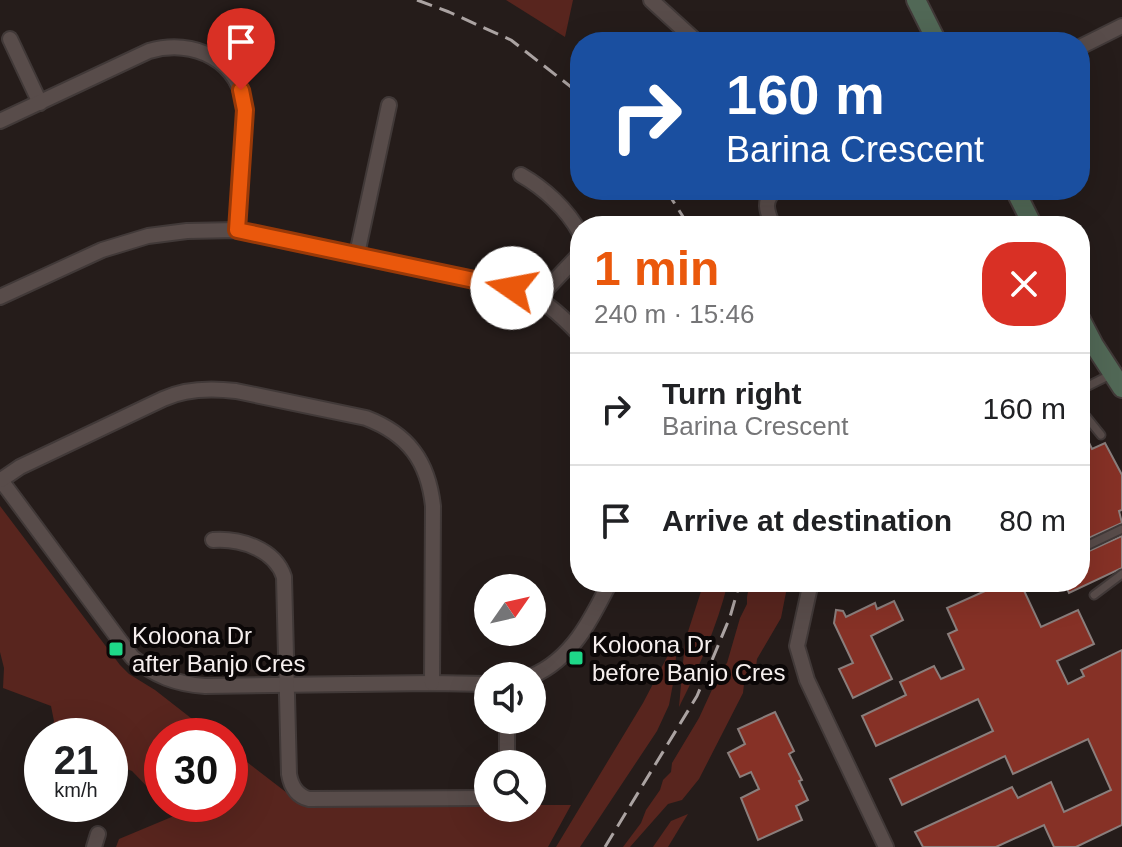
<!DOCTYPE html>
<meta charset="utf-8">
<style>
body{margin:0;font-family:Helvetica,sans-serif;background:#f2f2f2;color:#202124;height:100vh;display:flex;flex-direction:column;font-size:30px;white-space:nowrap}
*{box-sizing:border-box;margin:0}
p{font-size:26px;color:#757577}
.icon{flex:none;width:44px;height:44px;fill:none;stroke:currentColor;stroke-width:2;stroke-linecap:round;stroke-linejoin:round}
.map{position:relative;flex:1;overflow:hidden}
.drawer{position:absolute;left:570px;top:216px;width:520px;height:376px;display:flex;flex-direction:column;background:#fff;border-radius:32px;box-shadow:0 8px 32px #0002}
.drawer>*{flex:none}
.guide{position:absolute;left:570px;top:32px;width:520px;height:168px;border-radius:32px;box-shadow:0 8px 32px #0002;background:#1a4fa0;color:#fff;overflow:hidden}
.needle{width:52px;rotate:56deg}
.fabs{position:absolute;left:474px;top:574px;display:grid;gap:16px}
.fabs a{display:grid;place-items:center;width:72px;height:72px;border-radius:50%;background:#fff;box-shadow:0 8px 32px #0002;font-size:40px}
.speed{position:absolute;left:24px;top:718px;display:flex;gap:16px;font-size:40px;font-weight:700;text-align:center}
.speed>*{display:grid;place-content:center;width:104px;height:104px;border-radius:50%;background:#fff;box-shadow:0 8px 32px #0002;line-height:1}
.speed small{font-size:20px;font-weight:400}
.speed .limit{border:12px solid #d22;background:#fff;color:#111}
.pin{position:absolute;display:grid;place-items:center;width:68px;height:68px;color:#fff;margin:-82px -34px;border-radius:50% 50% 50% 0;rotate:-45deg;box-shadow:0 0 8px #0007}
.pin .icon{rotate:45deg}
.me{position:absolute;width:88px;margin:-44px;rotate:282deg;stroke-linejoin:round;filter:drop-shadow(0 0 6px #0008)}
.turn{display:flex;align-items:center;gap:28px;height:168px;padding:0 24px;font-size:36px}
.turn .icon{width:104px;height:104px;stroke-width:2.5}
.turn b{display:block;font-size:56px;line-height:68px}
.round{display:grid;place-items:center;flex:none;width:84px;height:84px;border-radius:32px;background:#f2f2f2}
.head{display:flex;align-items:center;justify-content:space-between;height:136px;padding:0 24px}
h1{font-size:48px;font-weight:700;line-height:60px;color:#ea580c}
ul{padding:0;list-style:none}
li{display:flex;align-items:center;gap:24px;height:112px;padding:0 24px;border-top:2px solid #e0e0e0}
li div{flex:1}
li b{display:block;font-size:30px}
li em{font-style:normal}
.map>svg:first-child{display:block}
.green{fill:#58251e}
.building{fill:#863126;stroke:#8a7e7c;stroke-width:2}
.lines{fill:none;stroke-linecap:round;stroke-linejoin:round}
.lane-casing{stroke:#413938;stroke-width:11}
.street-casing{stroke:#413938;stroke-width:18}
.secondary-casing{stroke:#413938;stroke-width:22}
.lane{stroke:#584c4a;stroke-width:7}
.street{stroke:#584c4a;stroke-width:14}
.secondary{stroke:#516856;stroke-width:18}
.rail{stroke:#aba3a2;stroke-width:3;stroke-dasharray:16 8;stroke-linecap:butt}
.route-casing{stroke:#983908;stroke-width:20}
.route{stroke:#ea580c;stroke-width:14}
.poi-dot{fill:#1ed888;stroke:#0b0707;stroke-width:3}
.labels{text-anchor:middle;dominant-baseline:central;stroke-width:8;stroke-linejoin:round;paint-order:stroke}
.poi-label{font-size:24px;fill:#f6efee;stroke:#0b0707;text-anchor:start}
</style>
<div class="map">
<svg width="1122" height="847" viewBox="0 0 1122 847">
<rect width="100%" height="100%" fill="#251c1a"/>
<!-- green -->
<g class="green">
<path d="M 506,0 L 573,0 L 565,37 Z"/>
<path d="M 0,506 L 120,665 L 129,674 L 155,690 L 214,736 L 162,736 L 162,802 L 132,771 L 110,763 L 110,736 L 49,736 L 54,721 L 51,706 L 3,688 L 4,668 L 0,652 Z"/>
<path d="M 704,582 L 728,582 C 717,627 699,667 679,707 L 685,641 Z"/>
<path d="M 750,582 L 788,582 L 781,618 L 757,659 L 756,667 L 758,674 L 752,680 L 745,675 L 743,693 L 699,779 L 682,800 L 668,804 L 630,847 L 623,847 L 641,823 L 646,810 L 660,790 L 663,780 L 671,772 L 672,763 L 699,718 L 721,670 L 727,663 L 740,618 L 747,604 L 747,597 Z"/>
<path d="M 677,638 L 675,673 L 669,705 L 657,731 L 580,847 L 556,847 L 643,703 Z"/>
<path d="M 230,749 L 304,806 L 488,805 L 488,808 L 532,808 L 532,805 L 571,805 L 548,847 L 116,847 L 119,839 L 174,816 L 164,804 L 230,804 Z"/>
<path d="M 688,814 L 668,847 L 653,847 L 671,821 Z"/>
</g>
<!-- building -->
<g class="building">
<path d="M 1080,424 L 1092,449 L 1105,443 L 1122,475 L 1122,510 L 1119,511 L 1122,523 L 1080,542 Z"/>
<path d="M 1122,536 L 1122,568 L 1069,593 L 1064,582 L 1080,582 L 1080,555 Z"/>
<path d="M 1005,582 L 1020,582 L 1041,627 L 1078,610 L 1094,644 L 1057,661 L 1068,684 L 1084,676 L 1081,670 L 1122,650 L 1122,825 L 1076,847 L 1054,847 L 1044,825 L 996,847 L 923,847 L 915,832 L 1012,787 L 1018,798 L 1051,782 L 1064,812 L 1111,790 L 1088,739 L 1013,774 L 1005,756 L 902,805 L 890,779 L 993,731 L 978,699 L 876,746 L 862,716 L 906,695 L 900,682 L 934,666 L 941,679 L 964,669 L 948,634 L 957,630 L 947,608 Z"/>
<path d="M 894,601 L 903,620 L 871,636 L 892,679 L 853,698 L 839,669 L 853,663 L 834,623 L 836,610 L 843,611 L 846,617 L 875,603 L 877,609 Z"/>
<path d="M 775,712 L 794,751 L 789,754 L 802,780 L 799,781 L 808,800 L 796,806 L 802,820 L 758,840 L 741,798 L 759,789 L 751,772 L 740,777 L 728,753 L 745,744 L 738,729 Z"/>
</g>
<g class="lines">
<!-- lane casing -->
<g class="lane-casing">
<g id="lane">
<path d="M 1080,390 L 1110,375"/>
<path d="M 1080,409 L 1101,435"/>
<path d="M 1080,549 L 1122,529"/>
<path d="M 1094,595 L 1122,574"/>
</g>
</g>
<!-- street casing -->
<g class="street-casing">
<g id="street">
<path d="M 651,0 L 697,42"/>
<path d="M 10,39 L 40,103"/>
<path d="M 1080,47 L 1122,26"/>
<path d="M 0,121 L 149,51 C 194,38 240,60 245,110 L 237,230"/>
<path d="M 521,175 C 544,188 567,209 580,233"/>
<path d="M 773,226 C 767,212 762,200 776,190"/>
<path d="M 357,254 L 389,105"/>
<path d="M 0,297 L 102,250 L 148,236 L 187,231 L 237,230 L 512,288 C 543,298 558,312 580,335"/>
<path d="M 538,298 L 577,257 L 580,250"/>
<path d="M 0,479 L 132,657 C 155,676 176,684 205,686 L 432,683 L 488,684"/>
<path d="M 1,480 L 20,467 L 163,399 C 186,388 211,388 236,391 L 366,418 C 408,434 428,461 433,506 L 432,683"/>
<path d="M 213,540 C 240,538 275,549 284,577 L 289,774 C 291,786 297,796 309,799 L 488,798"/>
<path d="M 811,582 L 797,646 L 807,680 L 886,847"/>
<path d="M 532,676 C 572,659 591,620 610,582"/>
<path d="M 507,764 L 507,720"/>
<path d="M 94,847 L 98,834"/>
</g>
</g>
<!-- secondary casing -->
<g class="secondary-casing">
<g id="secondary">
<path d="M 916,0 L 937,42"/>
<path d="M 1015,190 L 1033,226"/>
<path d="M 1080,318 L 1094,345 L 1122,388"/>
</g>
</g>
<!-- lane -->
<use href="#lane" class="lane"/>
<!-- street -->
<use href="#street" class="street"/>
<!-- secondary -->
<use href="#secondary" class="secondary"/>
<!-- rail -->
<g class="rail">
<path d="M 417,0 L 449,12 L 511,40 L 580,94"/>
<path d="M 666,190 L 689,226"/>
<path d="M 605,847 L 697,696 L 730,617 L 740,582"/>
</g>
</g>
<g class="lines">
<!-- route casing -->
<g class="route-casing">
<path id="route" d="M 241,90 L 245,110 L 237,230 L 512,288"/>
</g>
<!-- route -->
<use href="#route" class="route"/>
</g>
<!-- markers -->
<g class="poi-dot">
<rect x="108" y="641" width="16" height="16" rx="4"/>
<rect x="568" y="650" width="16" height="16" rx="4"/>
</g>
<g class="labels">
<!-- poi labels -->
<g class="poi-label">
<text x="132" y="635">Koloona Dr<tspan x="132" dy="28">after Banjo Cres</tspan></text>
<text x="592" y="644">Koloona Dr<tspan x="592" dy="28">before Banjo Cres</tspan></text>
</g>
</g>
</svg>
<div class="fabs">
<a><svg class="needle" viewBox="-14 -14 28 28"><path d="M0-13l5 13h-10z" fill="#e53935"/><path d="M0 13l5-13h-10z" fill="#757577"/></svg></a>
<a><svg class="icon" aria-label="sound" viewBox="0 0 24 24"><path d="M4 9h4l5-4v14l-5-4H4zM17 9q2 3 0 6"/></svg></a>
<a><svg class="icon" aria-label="search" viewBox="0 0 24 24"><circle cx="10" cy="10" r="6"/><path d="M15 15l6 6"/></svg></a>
</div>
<div class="speed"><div>21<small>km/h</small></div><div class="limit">30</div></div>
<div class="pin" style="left:241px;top:90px;background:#d93025"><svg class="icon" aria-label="arrive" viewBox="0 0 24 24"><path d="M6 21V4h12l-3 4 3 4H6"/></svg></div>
<svg class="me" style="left:512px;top:288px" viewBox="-20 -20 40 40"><circle r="19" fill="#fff"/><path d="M0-13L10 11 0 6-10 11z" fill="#ea580c"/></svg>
<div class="guide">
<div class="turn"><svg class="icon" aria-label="right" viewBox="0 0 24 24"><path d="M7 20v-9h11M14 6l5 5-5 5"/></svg><div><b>160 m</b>Barina Crescent</div></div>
</div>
<section class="drawer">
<div class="head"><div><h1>1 min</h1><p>240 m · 15:46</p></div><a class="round" style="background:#d93025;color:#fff"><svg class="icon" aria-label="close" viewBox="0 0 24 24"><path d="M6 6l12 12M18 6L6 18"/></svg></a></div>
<ul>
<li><svg class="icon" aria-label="right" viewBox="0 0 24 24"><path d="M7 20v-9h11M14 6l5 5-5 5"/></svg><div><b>Turn right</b><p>Barina Crescent</p></div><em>160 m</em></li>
<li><svg class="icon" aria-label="arrive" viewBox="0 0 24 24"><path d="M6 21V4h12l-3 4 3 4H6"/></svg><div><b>Arrive at destination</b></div><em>80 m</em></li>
</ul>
</section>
</div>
